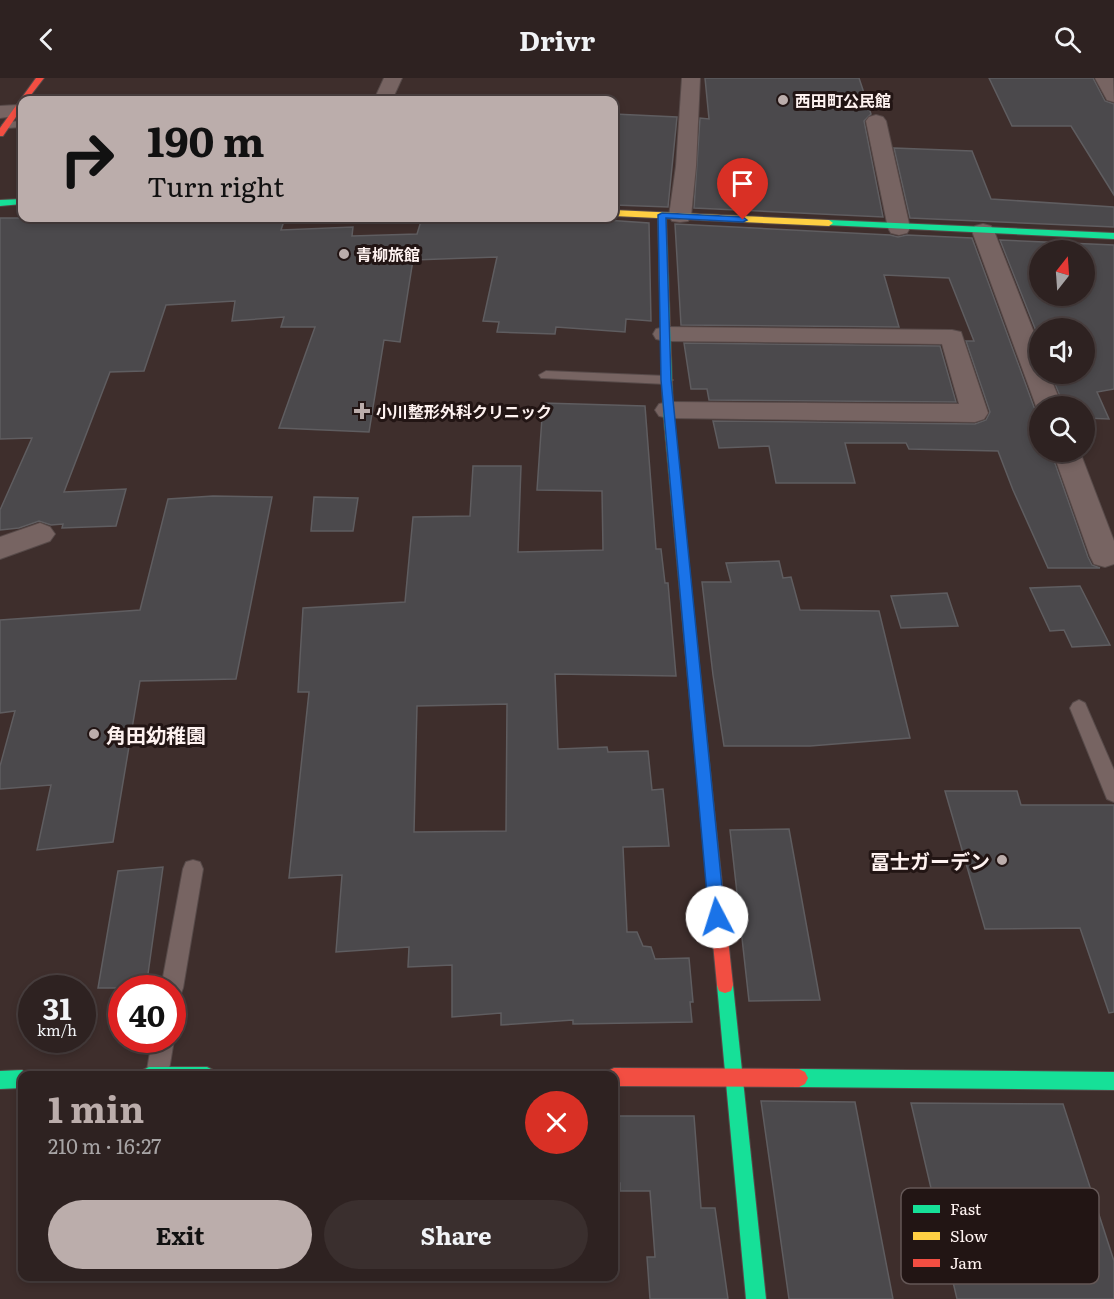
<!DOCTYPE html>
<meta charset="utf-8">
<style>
body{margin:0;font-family:Literata,"Noto Sans JP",serif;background:#3a2f2e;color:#f1f3f6;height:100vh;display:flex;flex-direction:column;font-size:22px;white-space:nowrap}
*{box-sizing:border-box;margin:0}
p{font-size:20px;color:#a7a4a5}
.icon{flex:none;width:33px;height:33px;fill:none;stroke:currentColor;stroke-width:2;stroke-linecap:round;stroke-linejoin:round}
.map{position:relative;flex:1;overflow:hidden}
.panel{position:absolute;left:18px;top:993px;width:600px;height:210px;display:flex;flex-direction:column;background:#2e2221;border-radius:12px;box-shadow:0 3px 9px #0003,0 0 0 2px #493f3f}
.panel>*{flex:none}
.guide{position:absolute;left:18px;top:18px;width:600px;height:126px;border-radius:12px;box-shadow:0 3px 9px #0003,0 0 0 2px #493f3f;background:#bbadab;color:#111;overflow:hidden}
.needle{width:39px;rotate:17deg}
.controls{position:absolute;left:1029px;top:162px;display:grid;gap:12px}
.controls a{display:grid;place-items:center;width:66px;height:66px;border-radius:50%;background:#2e2221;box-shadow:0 3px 9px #0003,0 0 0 2px #493f3f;font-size:30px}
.speed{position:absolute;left:18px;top:897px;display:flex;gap:12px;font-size:30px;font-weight:700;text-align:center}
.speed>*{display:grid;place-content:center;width:78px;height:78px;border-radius:50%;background:#2e2221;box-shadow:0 3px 9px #0003,0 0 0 2px #493f3f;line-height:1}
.speed small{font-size:15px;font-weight:400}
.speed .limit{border:9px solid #d22;background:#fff;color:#111}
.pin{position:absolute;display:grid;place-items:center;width:51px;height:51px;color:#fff;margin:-62px -26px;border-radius:50% 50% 50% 0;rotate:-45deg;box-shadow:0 0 6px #0007}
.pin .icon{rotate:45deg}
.me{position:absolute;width:66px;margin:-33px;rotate:355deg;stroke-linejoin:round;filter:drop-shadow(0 0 4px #0008)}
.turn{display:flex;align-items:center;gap:21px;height:126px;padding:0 30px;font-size:27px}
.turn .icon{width:78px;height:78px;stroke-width:2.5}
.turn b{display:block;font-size:42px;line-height:51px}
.round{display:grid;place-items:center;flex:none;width:63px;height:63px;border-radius:32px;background:#3a2f2e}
.headline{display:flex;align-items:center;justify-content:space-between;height:102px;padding:0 30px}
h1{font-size:36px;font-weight:700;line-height:45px;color:#bbadab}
.cta{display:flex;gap:12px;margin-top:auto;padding:12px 30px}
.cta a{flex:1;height:69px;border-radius:36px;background:#bbadab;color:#111;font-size:24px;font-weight:700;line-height:69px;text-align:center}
.cta a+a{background:#3a2f2e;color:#f1f3f6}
header{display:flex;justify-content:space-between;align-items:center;height:78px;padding:0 30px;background:#2e2221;font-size:27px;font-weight:700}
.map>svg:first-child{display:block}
.building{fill:#4b494c;stroke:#5f5d60;stroke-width:1.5;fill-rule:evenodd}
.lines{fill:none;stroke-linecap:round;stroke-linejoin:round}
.lane-casing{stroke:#574a49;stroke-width:2}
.street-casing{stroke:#574a49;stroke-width:2}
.fast-casing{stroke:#574a49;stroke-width:2}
.slow-casing{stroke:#574a49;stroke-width:2}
.jam-casing{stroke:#574a49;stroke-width:2}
.lane{fill:#776462;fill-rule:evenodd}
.street{fill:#776462;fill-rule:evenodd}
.fast{fill:#16e098;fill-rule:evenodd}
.slow{fill:#ffcf43;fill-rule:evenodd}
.jam{fill:#f24e42;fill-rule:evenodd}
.route{fill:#1a73e8;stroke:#114b97;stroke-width:1.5}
.poi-dot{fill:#bbadab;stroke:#221514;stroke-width:2}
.labels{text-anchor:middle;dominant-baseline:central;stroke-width:6;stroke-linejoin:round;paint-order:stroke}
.far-poi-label{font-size:16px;font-weight:bold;fill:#fef2f0;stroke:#221514;text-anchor:start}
.poi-label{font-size:20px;font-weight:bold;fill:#fef2f0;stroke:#221514;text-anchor:start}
.key{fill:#221514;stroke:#645756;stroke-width:1.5}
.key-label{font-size:16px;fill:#fef2f0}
</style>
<header><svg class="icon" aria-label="back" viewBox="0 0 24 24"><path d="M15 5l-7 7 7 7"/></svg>Drivr<svg class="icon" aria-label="search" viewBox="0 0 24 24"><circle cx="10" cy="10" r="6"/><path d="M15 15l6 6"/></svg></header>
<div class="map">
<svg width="1114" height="1221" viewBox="0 0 1114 1221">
<rect width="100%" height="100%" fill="#3e2e2c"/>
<!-- building -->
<g class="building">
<path d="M 705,0 L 859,0 L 871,36 L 864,43 L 883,139 L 694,130 L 700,40 L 709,41 Z"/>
<path d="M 989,0 L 1093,0 L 1105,23 L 1114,26 L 1114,117 L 1071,48 L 1012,48 Z"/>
<path d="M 614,36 L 677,39 L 668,129 L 614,127 Z"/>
<path d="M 894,70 L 972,73 L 991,121 L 1114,129 L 1114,149 L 910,140 Z"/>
<path d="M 0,140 L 285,140 L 281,152 L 353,149 L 352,158 L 417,156 L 422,140 L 604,140 L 606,142 L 649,145 L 651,243 L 626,241 L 625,254 L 556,249 L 555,256 L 497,254 L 499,244 L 483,243 L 497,179 L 413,182 L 400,264 L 384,262 L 369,354 L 279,350 L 315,249 L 281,249 L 284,239 L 232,243 L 235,223 L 166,227 L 144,293 L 110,294 L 64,414 L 126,411 L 116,448 L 62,450 L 63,446 L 51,447 L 39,443 L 19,450 L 0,452 L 0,432 L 32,360 L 0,361 Z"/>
<path d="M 675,146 L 890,157 L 898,159 L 907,157 L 972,160 L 1034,329 L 1040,336 L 1040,374 L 1051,374 L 1088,479 L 1092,487 L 1100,490 L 1048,490 L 1013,412 L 998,373 L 909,371 L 906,365 L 845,365 L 855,405 L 776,405 L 769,368 L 719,370 L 713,343 L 975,346 L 986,342 L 990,334 L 966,263 L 974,263 L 949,200 L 884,197 L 899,249 L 681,247 Z"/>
<path d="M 1000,162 L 1114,167 L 1114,311 L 1097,314 L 1109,341 L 1084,340 L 1084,328 L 1064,328 L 1051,296 L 1084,296 L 1084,250 L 1040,250 L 1040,263 ZM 1040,172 L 1084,172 L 1084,218 L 1040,218 Z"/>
<path d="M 684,265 L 940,268 L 956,324 L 709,322 L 707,311 L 691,311 Z"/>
<path d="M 543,325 L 645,328 L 656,471 L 661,471 L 665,505 L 668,505 L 676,598 L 555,596 L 558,671 L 607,669 L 608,674 L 648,673 L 652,712 L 663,711 L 669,768 L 623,769 L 627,854 L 637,854 L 643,868 L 651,869 L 655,881 L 689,880 L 693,924 L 690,924 L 692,944 L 573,946 L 573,942 L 501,947 L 501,935 L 452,939 L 452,887 L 408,889 L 409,869 L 336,874 L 342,797 L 289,800 L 309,614 L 298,614 L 303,530 L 405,524 L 413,439 L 470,438 L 473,388 L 521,388 L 518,474 L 603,472 L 602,413 L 537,412 ZM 507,626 L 506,753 L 414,754 L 417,628 Z"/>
<path d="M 213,418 L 272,419 L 236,601 L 140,603 L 113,764 L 37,772 L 51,707 L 0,711 L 0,688 L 15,633 L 0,635 L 0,542 L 140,532 L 168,421 Z"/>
<path d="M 314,419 L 358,420 L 353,453 L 311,453 Z"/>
<path d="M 779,483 L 783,500 L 791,499 L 800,532 L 879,533 L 910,660 L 810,668 L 724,668 L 713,597 L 702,504 L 731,504 L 726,485 Z"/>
<path d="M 1080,508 L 1110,567 L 1072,569 L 1064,552 L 1050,553 L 1030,510 Z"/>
<path d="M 947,515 L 958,548 L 901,550 L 891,518 Z"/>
<path d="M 945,713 L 1017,713 L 1021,727 L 1114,727 L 1114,934 L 1109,935 L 1080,850 L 985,851 Z"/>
<path d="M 789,751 L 820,922 L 749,923 L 730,752 Z"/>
<path d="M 163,789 L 146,910 L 98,910 L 118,793 Z"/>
<path d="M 761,1023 L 855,1024 L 893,1221 L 789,1221 Z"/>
<path d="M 911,1025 L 1063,1026 L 1114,1183 L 1114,1221 L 957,1221 Z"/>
<path d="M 614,1038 L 694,1038 L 701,1130 L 715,1130 L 728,1221 L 650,1221 L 647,1179 L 655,1179 L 650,1113 L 620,1113 L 620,1105 L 614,1105 Z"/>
</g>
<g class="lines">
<!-- lane casing -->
<g class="lane-casing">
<g id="lane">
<path d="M 22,43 L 22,49 L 7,50 L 2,47 L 7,44 Z"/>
<path d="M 546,293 L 666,298 L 673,302 L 666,306 L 541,300 L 539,297 Z"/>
<path d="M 1079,622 L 1085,625 L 1114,692 L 1114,724 L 1107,721 L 1070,630 L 1073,625 Z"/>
<path d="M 193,782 L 200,784 L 203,791 L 183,910 L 180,918 L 172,921 L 172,910 L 161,910 L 183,791 L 186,784 Z"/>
<path d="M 172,958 L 174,962 L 168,998 L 146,998 L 152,962 L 172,962 Z"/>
</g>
</g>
<!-- street casing -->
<g class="street-casing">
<g id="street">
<path d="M 384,0 L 402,0 L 392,22 L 374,22 Z"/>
<path d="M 682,0 L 700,0 L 696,88 L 691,138 L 688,143 L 680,144 L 672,143 L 669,138 L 676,88 Z"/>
<path d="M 1095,0 L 1113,0 L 1114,24 L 1107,22 Z"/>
<path d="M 17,27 L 22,29 L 22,37 L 0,40 L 0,28 Z"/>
<path d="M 876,37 L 883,39 L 886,43 L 910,150 L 907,155 L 899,157 L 891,155 L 888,150 L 866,43 L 869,39 Z"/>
<path d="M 983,146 L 991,148 L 994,153 L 1040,270 L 1040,296 L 1049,296 L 1062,328 L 1040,328 L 1040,334 L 1036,328 L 972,153 L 975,148 Z"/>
<path d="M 665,249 L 952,252 L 961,254 L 988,335 L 984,341 L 975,344 L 668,340 L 659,338 L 655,332 L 659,326 L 668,324 L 959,326 L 942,266 L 665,263 L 656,261 L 653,256 L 656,251 Z"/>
<path d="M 1053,374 L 1080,374 L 1114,463 L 1114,486 L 1105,489 L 1094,486 L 1090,478 Z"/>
<path d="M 40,445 L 50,449 L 55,456 L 50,463 L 0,481 L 0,459 Z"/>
</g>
</g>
<!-- fast casing -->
<g class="fast-casing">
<g id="fast">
<path d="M 22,121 L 22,126 L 0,128 L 0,122 Z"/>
<path d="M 662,134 L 666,137 L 673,332 L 715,741 L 713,746 L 708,748 L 703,746 L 701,741 L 663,332 L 658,137 Z"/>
<path d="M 829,142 L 1114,155 L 1114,161 L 826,147 L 825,145 Z"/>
<path d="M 725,899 L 731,901 L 733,907 L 766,1221 L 746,1221 L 717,907 L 719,901 Z"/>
<path d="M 149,989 L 207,989 L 213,992 L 215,998 L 141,998 L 143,992 Z"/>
<path d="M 799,991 L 1114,994 L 1114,1012 L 799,1009 L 793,1006 L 790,1000 L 793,994 Z"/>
<path d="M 22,992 L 29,998 L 22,998 L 22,1010 L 0,1011 L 0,993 Z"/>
</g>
</g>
<!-- slow casing -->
<g class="slow-casing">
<path id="slow" d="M 614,132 L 829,142 L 833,145 L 829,148 L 614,138 Z"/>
</g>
<!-- jam casing -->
<g class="jam-casing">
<g id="jam">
<path d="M 36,0 L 44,0 L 27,22 L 22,22 L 22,30 L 3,58 L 0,58 L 0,50 Z"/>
<path d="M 708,734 L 713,736 L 715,741 L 733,907 L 731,913 L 725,915 L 719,913 L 717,907 L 701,741 L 703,736 Z"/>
<path d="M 614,990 L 799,991 L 805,994 L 808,1000 L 805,1006 L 799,1009 L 614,1008 L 614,998 L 606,998 L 608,993 Z"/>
</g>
</g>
<!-- lane -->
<use href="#lane" class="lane"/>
<!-- street -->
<use href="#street" class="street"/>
<!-- fast -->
<use href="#fast" class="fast"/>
<!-- slow -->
<use href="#slow" class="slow"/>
<!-- jam -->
<use href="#jam" class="jam"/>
</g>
<!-- route -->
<path class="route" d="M 662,135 L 743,139 L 747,142 L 743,144 L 666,140 L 671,302 L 725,839 L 722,845 L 717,847 L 711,845 L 709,839 L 661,302 L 658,137 Z"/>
<!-- markers -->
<g class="poi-dot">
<circle cx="783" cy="22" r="6"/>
<circle cx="344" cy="176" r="6"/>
<path d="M359 324h6v6h6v6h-6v6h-6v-6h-6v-6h6z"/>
<circle cx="94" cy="656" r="6"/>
<circle cx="1002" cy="782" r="6"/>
</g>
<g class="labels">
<!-- far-poi labels -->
<g class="far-poi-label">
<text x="795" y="22">西田町公民館</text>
<text x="356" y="176">青柳旅館</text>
<text x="376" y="333">小川整形外科クリニック</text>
</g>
<!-- poi labels -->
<g class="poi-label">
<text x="106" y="656">角田幼稚園</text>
<text x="990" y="782" text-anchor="end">冨士ガーデン</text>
</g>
</g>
<!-- legend -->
<rect x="901" y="1110" width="198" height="96" rx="9" class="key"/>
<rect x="913" y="1127" width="27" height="8" fill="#16e098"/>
<rect x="913" y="1154" width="27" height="8" fill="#ffcf43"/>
<rect x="913" y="1181" width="27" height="8" fill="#f24e42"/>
<g class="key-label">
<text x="950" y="1137">Fast</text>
<text x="950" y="1164">Slow</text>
<text x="950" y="1191">Jam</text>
</g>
</svg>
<div class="controls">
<a><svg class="needle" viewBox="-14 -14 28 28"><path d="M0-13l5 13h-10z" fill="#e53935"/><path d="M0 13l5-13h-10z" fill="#a7a4a5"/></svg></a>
<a><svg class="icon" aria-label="sound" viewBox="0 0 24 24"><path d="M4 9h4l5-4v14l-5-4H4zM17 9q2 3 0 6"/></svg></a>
<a><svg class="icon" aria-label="search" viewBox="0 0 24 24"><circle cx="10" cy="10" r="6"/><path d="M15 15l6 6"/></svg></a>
</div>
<div class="speed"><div>31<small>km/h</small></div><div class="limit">40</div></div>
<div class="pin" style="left:743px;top:142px;background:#d93025"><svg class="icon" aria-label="arrive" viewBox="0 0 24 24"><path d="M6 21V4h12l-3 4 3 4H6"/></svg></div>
<svg class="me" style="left:717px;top:839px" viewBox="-20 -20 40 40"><circle r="19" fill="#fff"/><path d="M0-13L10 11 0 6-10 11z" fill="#1a73e8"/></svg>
<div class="guide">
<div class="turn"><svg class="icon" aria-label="right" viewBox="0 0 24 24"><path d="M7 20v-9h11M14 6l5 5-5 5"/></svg><div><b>190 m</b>Turn right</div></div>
</div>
<section class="panel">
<div class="headline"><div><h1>1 min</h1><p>210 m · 16:27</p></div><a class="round" style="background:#d93025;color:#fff"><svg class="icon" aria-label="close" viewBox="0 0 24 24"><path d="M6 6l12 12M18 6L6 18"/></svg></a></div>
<div class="cta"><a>Exit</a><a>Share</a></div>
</section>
</div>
